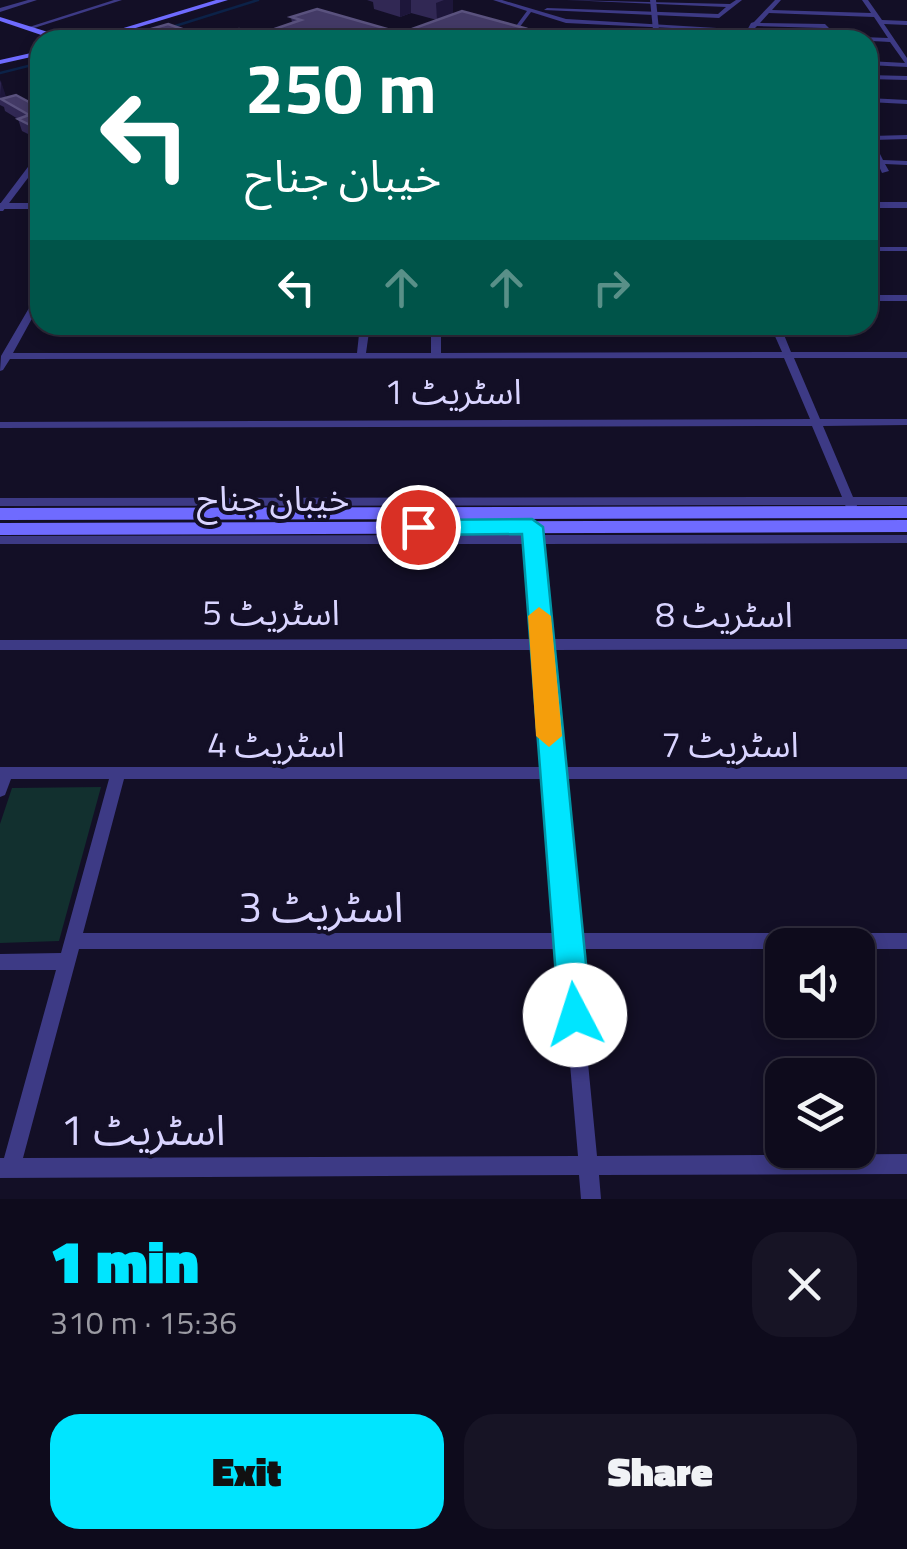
<!DOCTYPE html>
<meta charset="utf-8">
<style>
body{margin:0;font-family:"Titillium Web","Noto Sans Arabic",sans-serif;background:#171425;color:#f1f3f6;height:100vh;display:flex;flex-direction:column;font-size:38px;white-space:nowrap}
*{box-sizing:border-box;margin:0}
p{font-size:32px;color:#9b9ba3}
.icon{flex:none;width:55px;height:55px;fill:none;stroke:currentColor;stroke-width:2;stroke-linecap:round;stroke-linejoin:round}
.map{position:relative;height:1199px;overflow:hidden}
.drawer{display:flex;flex-direction:column;background:#0e0b1c;flex:1}
.drawer>*{flex:none}
.guide{position:absolute;left:30px;top:30px;width:848px;height:305px;border-radius:30px;box-shadow:0 5px 15px #0003,0 0 0 2px #2e2b3b;background:#00695c;color:#fff;overflow:hidden}
.controls{position:absolute;left:765px;top:928px;display:grid;gap:20px}
.controls a{display:grid;place-items:center;width:110px;height:110px;border-radius:20px;background:#0e0b1c;box-shadow:0 5px 15px #0003,0 0 0 2px #2e2b3b;font-size:50px}
.pin{position:absolute;display:grid;place-items:center;width:85px;height:85px;color:#fff;margin:-42px;border:5px solid #fff;border-radius:50%;box-shadow:0 2px 10px #0007}
.me{position:absolute;width:110px;margin:-55px;rotate:355deg;stroke-linejoin:round;filter:drop-shadow(0 0 8px #0008)}
.turn{display:flex;align-items:center;gap:35px;height:210px;padding:0 50px;font-size:45px}
.turn .icon{width:130px;height:130px;stroke-width:2.5}
.turn b{display:block;font-size:70px;line-height:85px}
.lanes{display:flex;align-items:center;height:95px;padding:0 50px;background:#0003;justify-content:center;gap:50px;direction:ltr}
.lanes .off{opacity:.35}
.round{display:grid;place-items:center;flex:none;width:105px;height:105px;border-radius:30px;background:#171425}
.head{display:flex;align-items:center;justify-content:space-between;height:170px;padding:0 50px}
h1{font-size:60px;font-weight:800;line-height:75px;color:#00e5ff}
.cta{display:flex;gap:20px;margin-top:auto;padding:20px 50px}
.cta a{flex:1;height:115px;border-radius:30px;background:#00e5ff;color:#111;font-size:40px;font-weight:800;line-height:115px;text-align:center}
.cta a+a{background:#171425;color:#f1f3f6}
.map>svg:first-child{display:block}
.green{fill:#12302f}
.lines{fill:none;stroke-linecap:round;stroke-linejoin:round}
.stream{stroke:#0c2248;stroke-width:2.5}
.minor{fill:#3d3a85;fill-rule:evenodd}
.tertiary{fill:#3d3a85;fill-rule:evenodd}
.secondary{fill:#6f6bff;fill-rule:evenodd}
.wall{fill:#312854}
.shaded-wall{fill:#1d163a}
.building{fill:#433a66;stroke:#5a527e;stroke-width:2.5}
.route{fill:#00e5ff;stroke:#0095a6;stroke-width:2.5}
.slow{fill:#f59e0b}
.labels{text-anchor:middle;dominant-baseline:central;stroke-width:8;stroke-linejoin:round;paint-order:stroke}
.street-label{font-size:35px;fill:#d9d4ff;stroke:#130f26}
.near-street-label{font-size:42px;fill:#d9d4ff;stroke:#130f26}
</style>
<div class="map">
<svg width="907" height="1199" viewBox="0 0 907 1199">
<rect width="100%" height="100%" fill="#130f26"/>
<!-- green -->
<path class="green" d="M 101,787 L 59,941 L 0,943 L 0,824 L 12,788 Z"/>
<g class="lines">
<!-- stream -->
<g class="stream">
<path d="M 172,27 L 258,0"/>
<path d="M 0,73 L 40,63"/>
</g>
<!-- minor -->
<g class="minor">
<path d="M 28,0 L 37,0 L 0,12 L 0,8 Z"/>
<path d="M 114,0 L 122,0 L 31,29 L 26,28 Z"/>
<path d="M 493,0 L 502,0 L 566,19 L 717,28 L 714,30 L 566,23 L 531,12 L 519,28 L 516,26 L 527,11 Z"/>
<path d="M 566,0 L 730,4 L 736,0 L 742,0 L 719,18 L 544,10 L 547,8 L 718,14 L 726,7 Z"/>
<path d="M 775,0 L 781,0 L 772,10 L 871,13 L 862,0 L 868,0 L 882,20 L 907,21 L 907,25 L 884,24 L 907,58 L 907,67 L 868,65 L 868,61 L 905,63 L 890,42 L 745,34 L 751,23 L 754,22 ZM 769,13 L 874,17 L 888,38 L 837,36 L 825,24 L 760,23 ZM 757,26 L 823,28 L 831,35 L 751,32 Z"/>
<path d="M 657,35 L 708,36 L 711,38 L 708,40 L 655,38 Z"/>
<path d="M 868,75 L 907,76 L 907,80 L 868,79 Z"/>
<path d="M 868,98 L 907,100 L 907,104 L 868,102 Z"/>
<path d="M 868,134 L 871,136 L 907,135 L 907,139 L 873,140 L 883,160 L 907,161 L 907,165 L 885,164 L 889,171 L 882,173 L 868,142 Z"/>
<path d="M 34,159 L 40,159 L 40,162 L 3,211 L 0,211 L 0,204 Z"/>
<rect x="868" y="247" width="39" height="4"/>
<path d="M 40,293 L 40,304 L 13,353 L 357,353 L 360,325 L 370,325 L 366,353 L 431,353 L 431,325 L 441,325 L 441,353 L 782,352 L 770,325 L 780,325 L 791,352 L 907,352 L 907,358 L 794,358 L 820,419 L 907,419 L 907,425 L 823,426 L 853,497 L 907,497 L 907,505 L 857,505 L 856,510 L 848,510 L 845,505 L 0,506 L 0,498 L 842,497 L 812,426 L 0,428 L 0,422 L 810,419 L 784,358 L 10,359 L 3,370 L 0,371 L 1,356 L 36,296 Z"/>
<rect x="868" y="295" width="39" height="6"/>
<path d="M 532,530 L 536,531 L 538,535 L 907,535 L 907,543 L 539,544 L 548,639 L 907,639 L 907,649 L 549,650 L 560,767 L 907,767 L 907,779 L 561,779 L 576,933 L 907,933 L 907,949 L 858,949 L 858,945 L 782,945 L 782,949 L 577,949 L 597,1156 L 907,1154 L 907,1174 L 599,1175 L 601,1199 L 581,1199 L 579,1175 L 0,1178 L 0,1158 L 4,1158 L 56,970 L 0,970 L 0,954 L 61,953 L 109,779 L 11,779 L 5,795 L 0,797 L 0,767 L 545,767 L 536,650 L 0,650 L 0,640 L 535,639 L 527,544 L 0,544 L 0,536 L 526,535 L 528,531 ZM 124,779 L 546,779 L 559,933 L 83,933 ZM 79,949 L 560,949 L 578,1156 L 23,1158 Z"/>
</g>
<!-- tertiary -->
<g class="tertiary">
<path d="M 650,0 L 656,0 L 660,40 L 654,40 Z"/>
<rect x="868" y="202" width="39" height="6"/>
<rect x="0" y="203" width="40" height="6"/>
</g>
<!-- secondary -->
<g class="secondary">
<path d="M 216,0 L 228,0 L 96,40 L 84,40 Z"/>
<path d="M 0,17 L 67,38 L 68,40 L 56,40 L 0,21 Z"/>
<path d="M 40,51 L 40,55 L 0,64 L 0,60 Z"/>
<path d="M 907,506 L 907,518 L 0,520 L 0,508 Z"/>
<path d="M 907,520 L 907,532 L 0,535 L 0,523 Z"/>
</g>
</g>
<!-- wall -->
<g class="wall">
<path d="M 367,0 L 453,0 L 437,20 L 411,13 L 400,17 L 374,9 L 373,2 Z"/>
<path d="M 291,17 L 401,33 L 524,28 L 523,39 L 207,40 L 260,34 L 292,23 Z"/>
<path d="M 0,80 L 6,98 L 40,108 L 40,140 L 22,131 L 18,119 L 5,111 L 4,107 L 0,105 Z"/>
</g>
<!-- shaded-wall -->
<g class="shaded-wall">
<path d="M 400,0 L 411,0 L 411,13 L 400,17 Z"/>
<path d="M 444,0 L 453,0 L 453,14 L 437,20 L 436,3 Z"/>
<path d="M 524,28 L 523,39 L 521,40 L 493,40 Z"/>
<path d="M 185,30 L 187,40 L 151,40 Z"/>
<path d="M 330,30 L 331,40 L 302,40 Z"/>
<path d="M 1,81 L 7,100 L 1,99 L 0,96 Z"/>
</g>
<!-- building -->
<g class="building">
<path d="M 317,9 L 401,33 L 462,11 L 524,28 L 493,40 L 358,40 L 330,30 L 302,40 L 207,40 L 239,29 L 260,34 L 301,20 L 291,17 Z"/>
<path d="M 168,24 L 185,30 L 151,40 L 129,40 L 124,37 Z"/>
<path d="M 16,95 L 40,108 L 40,130 L 18,119 L 29,115 L 1,99 Z"/>
</g>
<!-- route -->
<path class="route" d="M 532,519 L 543,527 L 591,1015 L 586,1027 L 575,1031 L 563,1027 L 559,1015 L 522,534 L 418,535 L 408,527 L 418,520 Z"/>
<!-- slow -->
<path class="slow" d="M 539,607 L 551,616 L 562,736 L 549,747 L 536,736 L 528,616 Z"/>
<g class="labels">
<!-- street labels -->
<g class="street-label">
<text x="453" y="391">اسٹریٹ 1</text>
<text x="273" y="498">خیبان جناح</text>
<text x="271" y="612">اسٹریٹ 5</text>
<text x="724" y="614">اسٹریٹ 8</text>
<text x="276" y="744">اسٹریٹ 4</text>
<text x="730" y="744">اسٹریٹ 7</text>
</g>
<!-- near-street labels -->
<g class="near-street-label">
<text x="321" y="906">اسٹریٹ 3</text>
<text x="143" y="1129">اسٹریٹ 1</text>
</g>
</g>
</svg>
<div class="controls">
<a><svg class="icon" aria-label="sound" viewBox="0 0 24 24"><path d="M4 9h4l5-4v14l-5-4H4zM17 9q2 3 0 6"/></svg></a>
<a><svg class="icon" aria-label="layers" viewBox="0 0 24 24"><path d="M12 4l9 5-9 5-9-5zM3 14l9 5 9-5"/></svg></a>
</div>
<div class="pin" style="left:418px;top:527px;background:#d93025"><svg class="icon" aria-label="arrive" viewBox="0 0 24 24"><path d="M6 21V4h12l-3 4 3 4H6"/></svg></div>
<svg class="me" style="left:575px;top:1015px" viewBox="-20 -20 40 40"><circle r="19" fill="#fff"/><path d="M0-13L10 11 0 6-10 11z" fill="#00e5ff"/></svg>
<div class="guide">
<div class="turn"><svg class="icon" aria-label="left" viewBox="0 0 24 24"><path d="M17 20v-9H6M10 6l-5 5 5 5"/></svg><div><b>250 m</b>خیبان جناح</div></div>
<div class="lanes"><svg class="icon" aria-label="left" viewBox="0 0 24 24"><path d="M17 20v-9H6M10 6l-5 5 5 5"/></svg><svg class="icon off" aria-label="ahead" viewBox="0 0 24 24"><path d="M12 20V5M6 11l6-6 6 6"/></svg><svg class="icon off" aria-label="ahead" viewBox="0 0 24 24"><path d="M12 20V5M6 11l6-6 6 6"/></svg><svg class="icon off" aria-label="right" viewBox="0 0 24 24"><path d="M7 20v-9h11M14 6l5 5-5 5"/></svg></div>
</div>
</div>
<section class="drawer">
<div class="head"><div><h1>1 min</h1><p>310 m · 15:36</p></div><a class="round"><svg class="icon" aria-label="close" viewBox="0 0 24 24"><path d="M6 6l12 12M18 6L6 18"/></svg></a></div>
<div class="cta"><a>Exit</a><a>Share</a></div>
</section>
